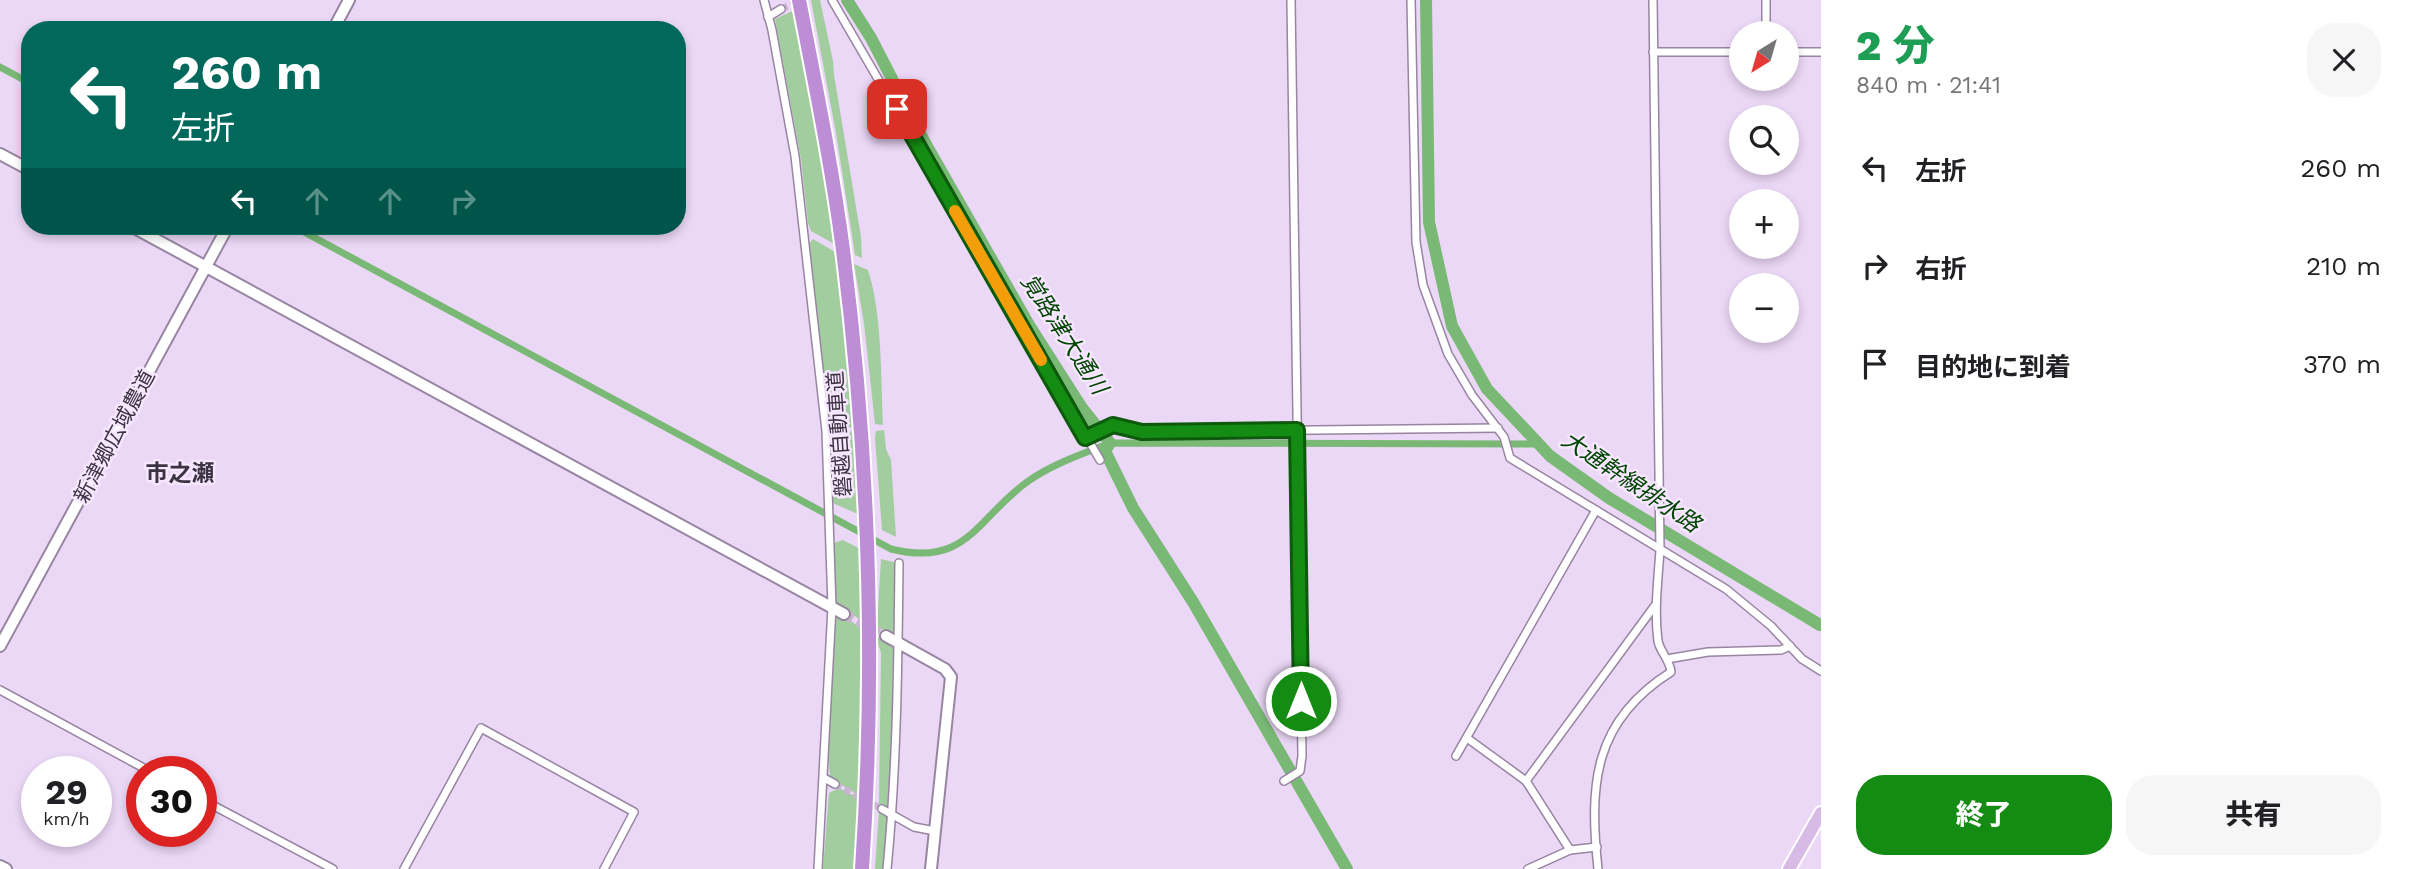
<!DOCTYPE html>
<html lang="ja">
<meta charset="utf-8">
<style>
body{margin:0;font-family:"Work Sans","Noto Sans JP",sans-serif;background:#f6f6f6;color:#202124;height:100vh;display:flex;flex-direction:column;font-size:26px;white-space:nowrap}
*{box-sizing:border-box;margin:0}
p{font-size:23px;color:#757577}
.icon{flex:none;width:38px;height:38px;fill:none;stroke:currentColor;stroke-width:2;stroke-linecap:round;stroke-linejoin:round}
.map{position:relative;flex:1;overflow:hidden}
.side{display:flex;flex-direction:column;background:#fff;width:595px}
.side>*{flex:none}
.guide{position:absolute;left:21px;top:21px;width:665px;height:214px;border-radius:28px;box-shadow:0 4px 10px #0003;background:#00695c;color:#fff;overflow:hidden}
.needle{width:46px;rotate:217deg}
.fabs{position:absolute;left:1729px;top:21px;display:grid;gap:14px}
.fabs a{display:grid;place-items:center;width:70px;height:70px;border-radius:50%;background:#fff;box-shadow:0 4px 10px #0003;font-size:35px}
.speed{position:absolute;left:21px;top:756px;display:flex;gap:14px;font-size:35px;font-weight:700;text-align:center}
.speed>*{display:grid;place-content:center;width:91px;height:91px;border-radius:50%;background:#fff;box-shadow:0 4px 10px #0003;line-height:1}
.speed small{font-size:18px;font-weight:400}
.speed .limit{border:10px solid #d22;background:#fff;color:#111}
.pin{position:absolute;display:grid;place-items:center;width:60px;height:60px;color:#fff;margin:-30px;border-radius:14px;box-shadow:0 4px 10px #0006}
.me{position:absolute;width:77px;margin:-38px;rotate:0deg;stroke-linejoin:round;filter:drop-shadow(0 0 5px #0008)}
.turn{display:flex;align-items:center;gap:24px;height:147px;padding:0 35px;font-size:32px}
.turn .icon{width:91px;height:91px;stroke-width:2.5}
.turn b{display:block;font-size:49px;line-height:60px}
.lanes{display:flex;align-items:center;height:66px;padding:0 35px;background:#0003;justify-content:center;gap:35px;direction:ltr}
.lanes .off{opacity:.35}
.round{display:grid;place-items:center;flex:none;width:74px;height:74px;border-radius:28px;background:#f6f6f6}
.headline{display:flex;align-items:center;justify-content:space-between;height:119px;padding:0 35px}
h1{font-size:42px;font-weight:800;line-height:52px;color:#1e9e55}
.primary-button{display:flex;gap:14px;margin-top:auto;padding:14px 35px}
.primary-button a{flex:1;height:80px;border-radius:28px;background:#148b12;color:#fff;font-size:28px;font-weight:800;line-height:80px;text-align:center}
.primary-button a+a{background:#f6f6f6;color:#202124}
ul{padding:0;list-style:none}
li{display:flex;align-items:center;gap:21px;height:98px;padding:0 35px}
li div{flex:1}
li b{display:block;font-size:26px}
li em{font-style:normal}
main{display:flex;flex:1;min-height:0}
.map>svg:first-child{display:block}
.green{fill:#a2cd9e}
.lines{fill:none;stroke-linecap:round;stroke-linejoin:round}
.canal{stroke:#7ab975;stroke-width:7}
.river{stroke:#7ab975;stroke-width:12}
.street-tunnel{stroke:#c8b6d1;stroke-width:7;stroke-dasharray:7 3.5;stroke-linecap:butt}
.secondary-tunnel{stroke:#c8b6d1;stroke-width:10;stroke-dasharray:10 5;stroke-linecap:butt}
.street-casing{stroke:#9785a1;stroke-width:10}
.secondary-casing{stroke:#9785a1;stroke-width:14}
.primary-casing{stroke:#fff;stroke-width:16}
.highway-casing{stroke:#fff;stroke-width:18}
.street{stroke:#fff;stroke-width:7}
.secondary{stroke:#fff;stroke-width:10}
.primary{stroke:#d7bbe6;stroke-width:12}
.highway{stroke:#bd8dd6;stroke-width:14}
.route-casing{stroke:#0d5a0c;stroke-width:18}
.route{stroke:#148b12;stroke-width:12}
.slow{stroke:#f59e0b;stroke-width:12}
.labels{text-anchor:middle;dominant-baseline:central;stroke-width:5;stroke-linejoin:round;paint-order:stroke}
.street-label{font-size:21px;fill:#3b333f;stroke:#f6e6ff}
.water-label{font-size:23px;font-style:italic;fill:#004500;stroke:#f6e6ff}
.neighbourhood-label{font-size:23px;font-weight:bold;fill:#3b333f;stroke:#f6e6ff}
</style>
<main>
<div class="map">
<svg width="1821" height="869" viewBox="0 0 1821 869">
<rect width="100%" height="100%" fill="#ebd7f6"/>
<!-- green -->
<g class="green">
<path d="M 811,0 L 820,0 L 833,61 L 834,75 L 861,237 L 862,258 L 855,255 L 836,133 Z"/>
<path d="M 797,9 L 836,245 L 811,231 L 808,223 L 801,159 L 775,19 Z"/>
<path d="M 813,239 L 835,252 L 854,427 L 829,429 L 809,244 Z"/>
<path d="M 854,264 L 868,270 C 882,312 881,379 883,425 L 875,424 L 864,323 Z"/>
<path d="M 884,430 L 886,449 L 891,460 L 896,537 L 882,530 L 875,438 L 876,431 Z"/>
<path d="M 857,431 L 862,516 L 833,503 L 831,433 Z"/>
<path d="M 843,540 L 862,550 L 864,562 L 861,620 L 834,603 L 834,543 Z"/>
<path d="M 881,559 L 897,563 L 895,636 L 877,626 Z"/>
<path d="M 837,618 L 845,618 L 861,627 L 858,795 L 830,778 L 828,752 L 834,622 Z"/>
<path d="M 876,636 L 893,648 L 891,812 L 879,804 L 881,653 Z"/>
<path d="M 839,788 L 859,798 L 855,869 L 823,869 L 829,793 Z"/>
<path d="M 879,810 L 891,817 L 886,869 L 875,869 Z"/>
</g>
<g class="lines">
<!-- canal -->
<g class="canal">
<path d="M 0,67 L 30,83"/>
<path d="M 293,226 L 891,549 C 967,568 976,519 1027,482 C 1052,464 1082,454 1110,443 L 1539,444"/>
</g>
<!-- river -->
<g class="river">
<path d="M 847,0 L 871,38 L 924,141 L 1029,325 L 1082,408 L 1110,443 L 1105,451 L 1133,508 L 1193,602 L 1347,869"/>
<path d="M 1426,0 L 1429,222 L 1452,326 L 1487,389 L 1550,456 L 1609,498 L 1820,625"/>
</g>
<!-- street-tunnel -->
<g class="street-tunnel">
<path d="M 781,9 L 801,0"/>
<path d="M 835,784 L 882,809"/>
</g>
<!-- secondary-tunnel -->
<path class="secondary-tunnel" d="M 844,614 L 886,636"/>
<!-- street casing -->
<g class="street-casing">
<g id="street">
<path d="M 764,0 L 772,30 L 795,156 L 826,431 L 832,607 L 818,869"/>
<path d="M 832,0 L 1100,460"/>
<path d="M 1411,0 L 1416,242 L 1423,285 L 1448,354 L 1472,395 L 1504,437 L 1510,458 L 1726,589 L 1771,626 L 1802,659 L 1821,671"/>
<path d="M 768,17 L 781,9"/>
<path d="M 1766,33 L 1766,0"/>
<path d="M 1653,52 L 1741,52"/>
<path d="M 1787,52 L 1821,52"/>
<path d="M 1085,438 L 1113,425 L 1142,432 L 1498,428"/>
<path d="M 1667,659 L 1708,652 L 1781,650 L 1790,646"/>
<path d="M 0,690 L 151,772"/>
<path d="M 1467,738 L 1526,781 L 1570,850"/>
<path d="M 1456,756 L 1596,510"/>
<path d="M 824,778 L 835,784"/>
<path d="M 1284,781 L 1300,771 L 1302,756 L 1291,0"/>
<path d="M 1526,781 L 1656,604"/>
<path d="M 201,799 L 333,869"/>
<path d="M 882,809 L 914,827 L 935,831"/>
<path d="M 404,869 L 481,728 L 634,812 L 604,869"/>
<path d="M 887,869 C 897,767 898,665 899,563"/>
<path d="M 1528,869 L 1570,850 L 1597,847"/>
<path d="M 1598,869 C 1589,785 1593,721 1671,672 C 1670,660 1660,652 1658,641 C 1654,611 1658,580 1660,550 L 1653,0"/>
</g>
</g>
<!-- secondary casing -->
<g class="secondary-casing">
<g id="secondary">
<path d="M 333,30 L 349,0"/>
<path d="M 0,154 L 30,170"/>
<path d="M 131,226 L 844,614"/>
<path d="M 886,636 L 945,669 L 951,677 L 931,869"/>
<path d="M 0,646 L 228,226"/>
<path d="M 0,866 L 6,869"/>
</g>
</g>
<!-- primary casing -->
<g class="primary-casing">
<path id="primary" d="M 1789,869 L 1821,813"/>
</g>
<!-- highway casing -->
<g class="highway-casing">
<path id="highway" d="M 799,0 C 815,83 832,166 843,250 C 869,455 876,663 862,869"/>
</g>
<!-- street -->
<use href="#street" class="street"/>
<!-- secondary -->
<use href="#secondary" class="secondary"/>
<!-- primary -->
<use href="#primary" class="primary"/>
<!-- highway -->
<use href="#highway" class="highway"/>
</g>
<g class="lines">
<!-- route casing -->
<g class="route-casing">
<path id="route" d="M 897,109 L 1085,438 L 1113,425 L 1142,432 L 1297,430 L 1301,701"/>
</g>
<!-- route -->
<use href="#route" class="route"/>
<!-- slow -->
<path class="slow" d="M 955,211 L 1041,360"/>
</g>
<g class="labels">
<!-- street labels -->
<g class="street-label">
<text transform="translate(839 434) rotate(-94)">磐越自動車道</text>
<text transform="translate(114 436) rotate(-62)">新津郷広域農道</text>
</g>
<!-- water labels -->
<g class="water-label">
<text transform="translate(1064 334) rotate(57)">覚路津大通川</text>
<text transform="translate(1631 482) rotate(34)">大通幹線排水路</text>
</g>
<!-- neighbourhood labels -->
<g class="neighbourhood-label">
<text x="180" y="473">市之瀬</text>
</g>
</g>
</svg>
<div class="fabs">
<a><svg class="needle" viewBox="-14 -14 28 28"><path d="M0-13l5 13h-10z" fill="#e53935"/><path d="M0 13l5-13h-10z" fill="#757577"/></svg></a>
<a><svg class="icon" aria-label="search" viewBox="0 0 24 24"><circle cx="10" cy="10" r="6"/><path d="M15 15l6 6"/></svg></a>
<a>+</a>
<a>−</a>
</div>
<div class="speed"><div>29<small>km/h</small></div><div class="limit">30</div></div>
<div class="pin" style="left:897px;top:109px;background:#d93025"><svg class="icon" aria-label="arrive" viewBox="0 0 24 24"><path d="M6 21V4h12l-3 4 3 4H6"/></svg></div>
<svg class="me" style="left:1301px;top:701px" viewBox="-20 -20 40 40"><circle r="17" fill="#148b12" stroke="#fff" stroke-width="3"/><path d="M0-11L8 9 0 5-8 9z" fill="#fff"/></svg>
<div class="guide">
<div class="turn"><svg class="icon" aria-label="left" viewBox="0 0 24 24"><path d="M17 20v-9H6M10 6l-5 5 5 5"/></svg><div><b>260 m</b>左折</div></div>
<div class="lanes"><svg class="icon" aria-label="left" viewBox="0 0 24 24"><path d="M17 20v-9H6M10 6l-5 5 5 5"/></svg><svg class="icon off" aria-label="ahead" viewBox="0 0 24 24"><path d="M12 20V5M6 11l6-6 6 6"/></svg><svg class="icon off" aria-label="ahead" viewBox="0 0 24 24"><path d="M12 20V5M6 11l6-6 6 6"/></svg><svg class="icon off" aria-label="right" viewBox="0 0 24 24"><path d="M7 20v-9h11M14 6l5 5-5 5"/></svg></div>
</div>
</div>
<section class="side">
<div class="headline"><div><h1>2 分</h1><p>840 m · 21:41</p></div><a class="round"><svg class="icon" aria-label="close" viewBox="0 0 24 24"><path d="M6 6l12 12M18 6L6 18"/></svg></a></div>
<ul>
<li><svg class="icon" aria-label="left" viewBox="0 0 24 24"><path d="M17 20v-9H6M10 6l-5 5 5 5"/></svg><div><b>左折</b></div><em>260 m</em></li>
<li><svg class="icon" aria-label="right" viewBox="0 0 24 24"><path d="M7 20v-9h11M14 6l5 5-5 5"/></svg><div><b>右折</b></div><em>210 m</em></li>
<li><svg class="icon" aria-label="arrive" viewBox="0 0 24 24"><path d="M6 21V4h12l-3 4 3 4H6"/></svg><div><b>目的地に到着</b></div><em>370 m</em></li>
</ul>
<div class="primary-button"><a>終了</a><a>共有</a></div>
</section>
</main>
